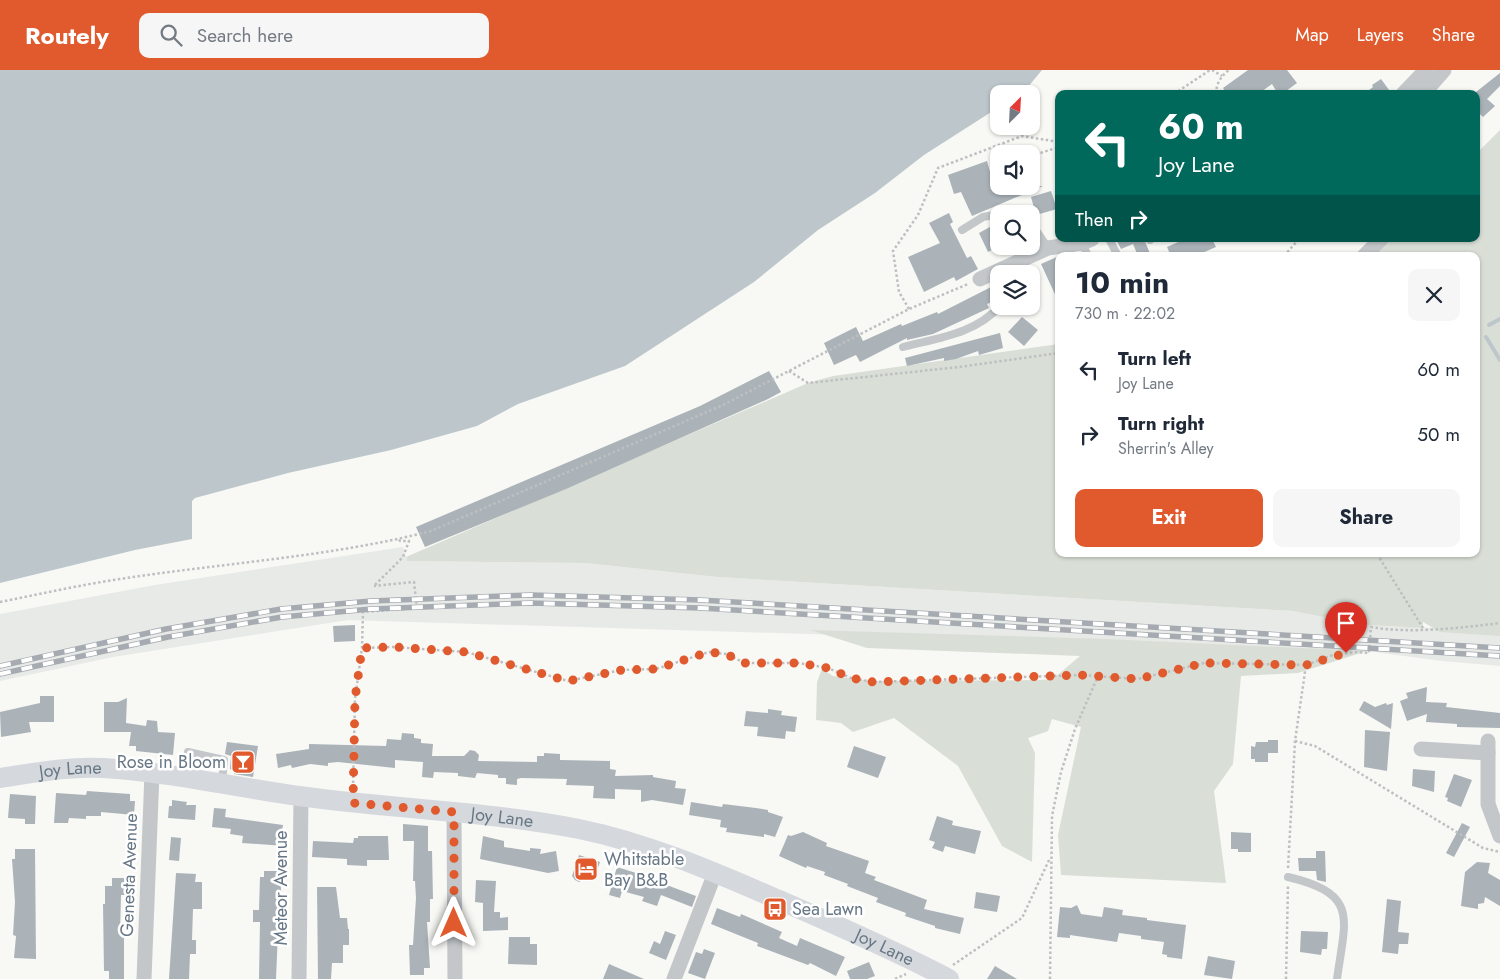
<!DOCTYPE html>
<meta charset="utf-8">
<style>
body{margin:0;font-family:Jost,sans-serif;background:#f6f6f7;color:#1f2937;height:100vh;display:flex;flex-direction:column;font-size:19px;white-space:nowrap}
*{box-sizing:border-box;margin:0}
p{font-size:16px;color:#747a83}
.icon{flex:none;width:28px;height:28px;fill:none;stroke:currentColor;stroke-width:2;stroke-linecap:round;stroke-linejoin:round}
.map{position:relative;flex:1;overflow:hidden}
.sheet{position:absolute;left:1055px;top:182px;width:425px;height:305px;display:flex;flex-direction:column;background:#fff;border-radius:10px;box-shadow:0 1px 4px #0004}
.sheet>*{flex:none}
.banner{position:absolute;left:1055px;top:20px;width:425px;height:152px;border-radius:10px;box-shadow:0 1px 4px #0004;background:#00695c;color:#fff;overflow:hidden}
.needle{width:32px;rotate:24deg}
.fabs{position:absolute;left:990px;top:15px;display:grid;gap:10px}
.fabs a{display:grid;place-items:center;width:50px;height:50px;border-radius:10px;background:#fff;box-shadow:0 1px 4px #0004;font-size:25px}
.pin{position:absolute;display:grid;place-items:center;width:42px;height:42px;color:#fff;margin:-51px -21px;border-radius:50% 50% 50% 0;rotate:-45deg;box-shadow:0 0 5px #0007}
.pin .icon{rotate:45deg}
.me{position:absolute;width:55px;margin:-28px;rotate:0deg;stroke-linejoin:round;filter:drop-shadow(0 0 4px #0008)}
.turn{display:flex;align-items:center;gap:18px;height:105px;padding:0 20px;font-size:22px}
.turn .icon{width:65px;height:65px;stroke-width:2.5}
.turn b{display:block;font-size:35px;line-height:42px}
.then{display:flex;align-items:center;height:48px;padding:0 20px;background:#0003;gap:10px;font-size:19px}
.round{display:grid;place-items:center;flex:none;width:52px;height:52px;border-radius:10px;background:#f6f6f7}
.summary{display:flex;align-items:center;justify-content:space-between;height:85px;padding:0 20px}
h1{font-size:30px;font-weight:700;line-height:38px}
.primary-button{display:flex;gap:10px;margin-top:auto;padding:10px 20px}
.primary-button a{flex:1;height:58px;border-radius:10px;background:#e05a2d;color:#fff;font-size:20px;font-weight:700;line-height:58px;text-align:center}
.primary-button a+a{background:#f6f6f7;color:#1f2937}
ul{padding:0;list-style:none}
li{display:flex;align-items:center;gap:15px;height:65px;padding:0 20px}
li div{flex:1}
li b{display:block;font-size:19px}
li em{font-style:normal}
header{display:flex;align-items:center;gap:30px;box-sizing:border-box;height:70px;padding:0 25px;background:#e05a2d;color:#fff}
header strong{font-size:24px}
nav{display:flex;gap:28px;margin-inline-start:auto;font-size:18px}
.search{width:350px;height:45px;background:#f6f6f7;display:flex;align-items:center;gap:12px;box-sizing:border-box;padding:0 18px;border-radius:10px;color:#747a83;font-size:19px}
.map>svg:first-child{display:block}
.built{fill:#e8eae8}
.green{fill:#d9dfd6}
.water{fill:#bdc7cb}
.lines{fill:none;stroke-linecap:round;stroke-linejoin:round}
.stream{stroke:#bdc7cb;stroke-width:4}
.building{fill:#abb3b9}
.path{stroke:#bdbfc1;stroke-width:2.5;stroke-dasharray:2.5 2.5;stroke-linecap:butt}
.lane{stroke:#c3c7ca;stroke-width:8}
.street{stroke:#c3c7ca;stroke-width:15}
.secondary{stroke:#d5d9dd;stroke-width:20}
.rail-casing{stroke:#a6abb1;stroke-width:5.5}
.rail{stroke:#fff;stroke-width:4;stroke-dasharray:11;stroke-linecap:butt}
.route{stroke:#e05a2d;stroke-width:9;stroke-dasharray:0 16.2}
.labels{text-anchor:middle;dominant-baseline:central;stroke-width:5;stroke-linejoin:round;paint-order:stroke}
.poi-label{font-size:18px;fill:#677785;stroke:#fff;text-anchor:start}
.street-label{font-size:18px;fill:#677785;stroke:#fff}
</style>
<header>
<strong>Routely</strong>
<div class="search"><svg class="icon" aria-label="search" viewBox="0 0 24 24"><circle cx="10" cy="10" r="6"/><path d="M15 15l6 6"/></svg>Search here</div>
<nav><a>Map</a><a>Layers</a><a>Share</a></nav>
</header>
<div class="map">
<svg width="1500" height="909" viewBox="0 0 1500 909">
<rect width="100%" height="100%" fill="#f8f8f5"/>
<!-- built -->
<path class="built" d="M 403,477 L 407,491 L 585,493 L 717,507 L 1293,541 L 1379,556 L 1500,560 L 1500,596 L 1442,591 L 1367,581 L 348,550 L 113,587 L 0,611 L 0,544 L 155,515 Z"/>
<!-- green -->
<g class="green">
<path d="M 1500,60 L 1500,566 L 1440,562 L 1423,552 L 1423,558 L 1366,555 L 1293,541 L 717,507 L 585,493 L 407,491 L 406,487 L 808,313 L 833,306 L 1059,274 L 1059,484 L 1476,484 L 1476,186 L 1370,186 L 1388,169 L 1476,169 L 1476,84 Z"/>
<path d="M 810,560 L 1106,569 L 1367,581 L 1298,603 L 1241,606 L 1233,694 L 1214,721 L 1226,813 L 1061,805 L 1058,765 L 1081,657 L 1052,649 L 1048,661 L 1028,668 L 1035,683 L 1032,792 L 1002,776 L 958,696 L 894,648 L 853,662 L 841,653 L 816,650 L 817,612 L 822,599 L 833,606 L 872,611 L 1039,610 L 1053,609 L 1080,586 L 867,578 Z"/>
</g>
<!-- water -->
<path class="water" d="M 0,0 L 1042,0 L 1023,23 L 999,24 L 999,37 L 924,85 L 875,123 L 818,160 L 754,212 L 625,296 L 518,334 L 477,356 L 391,380 L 288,403 L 195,428 L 192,431 L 192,469 L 135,480 L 0,513 Z"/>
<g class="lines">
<!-- stream -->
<g class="stream">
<path d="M 1437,185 L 1438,186"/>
<path d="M 1489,255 L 1500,249"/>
<path d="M 1486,267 L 1500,290"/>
</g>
</g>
<!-- building -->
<g class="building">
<path d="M 1248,0 L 1287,0 L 1297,13 L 1282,24 L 1278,24 L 1272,14 L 1258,24 L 1227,24 L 1223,18 Z"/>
<path d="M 1500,3 L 1500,16 L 1487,29 L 1495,36 L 1483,47 L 1476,40 L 1476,22 Z"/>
<path d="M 1381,9 L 1392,24 L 1364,24 L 1373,17 L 1372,15 Z"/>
<path d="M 987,91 L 994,116 L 1043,116 L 972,146 L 961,122 L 954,124 L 948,105 Z"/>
<path d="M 1051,121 L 1057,139 L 1036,145 L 1031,127 Z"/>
<path d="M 949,143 L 953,152 L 950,154 L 967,188 L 971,186 L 978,199 L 956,211 L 954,207 L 924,222 L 908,187 L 940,173 L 929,153 Z"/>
<path d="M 999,152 L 999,176 L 988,182 L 979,163 Z"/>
<path d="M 1116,169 L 1144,169 L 1151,186 L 1138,186 L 1133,174 L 1121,179 Z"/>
<path d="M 1185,169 L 1212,169 L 1216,177 L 1195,186 L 1171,186 L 1167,177 Z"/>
<path d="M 1059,186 L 1059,233 L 1041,194 Z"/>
<path d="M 995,215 L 999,229 L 987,234 L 989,238 L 933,264 L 907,270 L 907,268 L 860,292 L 856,285 L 834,295 L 824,273 L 856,257 L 863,271 L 901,254 L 902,256 L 937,242 L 938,244 Z"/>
<path d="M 1022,247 L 1038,260 L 1024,276 L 1008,262 Z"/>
<path d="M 1000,263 L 1003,278 L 979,285 L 978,281 L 956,289 L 944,291 L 944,288 L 907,296 L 905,288 Z"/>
<path d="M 769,301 L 781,322 L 768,329 L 566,419 L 425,477 L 416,457 L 700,336 Z"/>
<path d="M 355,555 L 355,571 L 334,572 L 333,556 Z"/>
<path d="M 1427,617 L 1426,632 L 1447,633 L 1446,637 L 1500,643 L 1500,658 L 1457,657 L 1457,654 L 1426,652 L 1427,644 L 1407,651 L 1400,631 L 1408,628 L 1406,623 Z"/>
<path d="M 40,626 L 54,626 L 54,652 L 29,652 L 31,662 L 1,667 L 0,642 L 40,633 Z"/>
<path d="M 127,628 L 126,653 L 146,656 L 147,650 L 157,651 L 158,662 L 175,663 L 173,685 L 136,681 L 136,676 L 129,676 L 131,662 L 104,662 L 104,632 L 118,632 Z"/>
<path d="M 1364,631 L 1375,637 L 1386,633 L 1387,635 L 1393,633 L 1391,659 L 1359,640 Z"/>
<path d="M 768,639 L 782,641 L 781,645 L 797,647 L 795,662 L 786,661 L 785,669 L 757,666 L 758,657 L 744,656 L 746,641 L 768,643 Z"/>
<path d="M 1365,660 L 1390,662 L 1387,701 L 1364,697 Z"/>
<path d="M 402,663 L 414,664 L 414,668 L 421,669 L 421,673 L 433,674 L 432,686 L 464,686 L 470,680 L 475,681 L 479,685 L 478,691 L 537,692 L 537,686 L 544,686 L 544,683 L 560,684 L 560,690 L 610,691 L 610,699 L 616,700 L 615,706 L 653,705 L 653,707 L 676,711 L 675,718 L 686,719 L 683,735 L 652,730 L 641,732 L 641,720 L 615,719 L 615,729 L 593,728 L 594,716 L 566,715 L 567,709 L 521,708 L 517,709 L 517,715 L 506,714 L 506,708 L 498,708 L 498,705 L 477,703 L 475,708 L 458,706 L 458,703 L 434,702 L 433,708 L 422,707 L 423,692 L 395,690 L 395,698 L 338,692 L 328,693 L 328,696 L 310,694 L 292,698 L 291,695 L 278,698 L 276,684 L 309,679 L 309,674 L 386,676 L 387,669 L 401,670 Z"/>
<path d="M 1268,670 L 1278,670 L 1278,683 L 1268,683 L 1268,692 L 1255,692 L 1255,689 L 1251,689 L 1251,676 L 1255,677 L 1256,672 L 1268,672 Z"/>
<path d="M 227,672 L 258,676 L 253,707 L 234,704 L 234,700 L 230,699 L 231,686 L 225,684 Z"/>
<path d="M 854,676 L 886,687 L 878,708 L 847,697 Z"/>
<path d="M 1413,699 L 1435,701 L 1434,722 L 1412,716 Z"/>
<path d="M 1454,704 L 1472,710 L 1461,737 L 1447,731 L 1448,728 L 1445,727 Z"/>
<path d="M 87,721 L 130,724 L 130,731 L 135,731 L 134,745 L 101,742 L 101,746 L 86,746 L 86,749 L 69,748 L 68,753 L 54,753 L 56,723 L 86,725 Z"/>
<path d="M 10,724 L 36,726 L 35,754 L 25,754 L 25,749 L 8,748 Z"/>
<path d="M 172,730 L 187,732 L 186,735 L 196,735 L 195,750 L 168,748 L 169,736 L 172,736 Z"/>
<path d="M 691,732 L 722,737 L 723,734 L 756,738 L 768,740 L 768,742 L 783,747 L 775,767 L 764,764 L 764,767 L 726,762 L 727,758 L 720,757 L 721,750 L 689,745 Z"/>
<path d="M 214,738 L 226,739 L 225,747 L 283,755 L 282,761 L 286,761 L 285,776 L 242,773 L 243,766 L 230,764 L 231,759 L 212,757 Z"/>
<path d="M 937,746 L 953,751 L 952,755 L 981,761 L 975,784 L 945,776 L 943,782 L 932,778 L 935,772 L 929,770 Z"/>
<path d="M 1462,753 L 1470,757 L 1454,787 L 1446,783 Z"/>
<path d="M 403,754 L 428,756 L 428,781 L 432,781 L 433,829 L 430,829 L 430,852 L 427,852 L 430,898 L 424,898 L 424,905 L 410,905 L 409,875 L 413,875 L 416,828 L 415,811 L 413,811 L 414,771 L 403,771 Z"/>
<path d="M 803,762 L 827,773 L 826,776 L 869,791 L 865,803 L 876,807 L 874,810 L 927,830 L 924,839 L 964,848 L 960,864 L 935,858 L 935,856 L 905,846 L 906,843 L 876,832 L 878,828 L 847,816 L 848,814 L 824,805 L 825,802 L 807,796 L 806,798 L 779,786 L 788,765 L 791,766 Z"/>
<path d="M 1231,762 L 1251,763 L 1251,782 L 1238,782 L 1238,779 L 1231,779 Z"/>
<path d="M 358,766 L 388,766 L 389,790 L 367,790 L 367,796 L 347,795 L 347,789 L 312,787 L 313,771 L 353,773 L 354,768 L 358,768 Z"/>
<path d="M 483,766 L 504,771 L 504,777 L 530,781 L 530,778 L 541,779 L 540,784 L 556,781 L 559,801 L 548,803 L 480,789 Z"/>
<path d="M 171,767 L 181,768 L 179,791 L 169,790 Z"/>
<path d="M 15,779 L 35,779 L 36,889 L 14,888 L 16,866 L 13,865 L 15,832 L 12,789 L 15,789 Z"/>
<path d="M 1316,781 L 1325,781 L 1326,812 L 1317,810 L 1316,801 L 1299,801 L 1298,788 L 1316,788 Z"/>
<path d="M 579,785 L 600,792 L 594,809 L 588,807 L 579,812 L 575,810 L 572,806 Z"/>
<path d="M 1477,792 L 1490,793 L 1488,803 L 1500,810 L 1500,836 L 1485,827 L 1484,833 L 1478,834 L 1478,839 L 1461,836 L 1465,802 Z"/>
<path d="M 617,797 L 636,803 L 635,807 L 654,814 L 656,808 L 665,811 L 664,814 L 696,826 L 692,837 L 661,825 L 657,836 L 642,831 L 644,827 L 622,821 L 620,828 L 609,825 Z"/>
<path d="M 264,801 L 280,801 L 282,838 L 279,838 L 276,909 L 259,909 L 260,852 L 253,852 L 253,840 L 259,840 L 260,807 L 264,807 Z"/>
<path d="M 176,803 L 196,804 L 195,812 L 202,812 L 202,839 L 193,839 L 192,870 L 196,870 L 196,884 L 190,884 L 189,909 L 169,909 Z"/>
<path d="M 112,808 L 127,808 L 127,825 L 121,825 L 120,865 L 124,865 L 124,909 L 109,909 L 109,901 L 104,901 L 103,834 L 105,834 L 105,816 L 112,816 Z"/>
<path d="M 476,810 L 496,811 L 494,842 L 500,842 L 500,848 L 508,847 L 508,860 L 483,861 L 483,833 L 475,832 Z"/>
<path d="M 317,817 L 336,817 L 340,848 L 347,848 L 348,859 L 349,859 L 349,875 L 343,875 L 343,893 L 332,893 L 331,909 L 318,909 Z"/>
<path d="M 976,822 L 1000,826 L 997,842 L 974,838 Z"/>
<path d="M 1387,829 L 1401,831 L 1398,862 L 1409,863 L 1408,874 L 1399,874 L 1398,884 L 1382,882 Z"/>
<path d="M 1077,835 L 1081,844 L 1102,847 L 1104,837 L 1123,840 L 1122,845 L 1147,848 L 1147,850 L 1186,855 L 1182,889 L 1167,887 L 1167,885 L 1162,884 L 1164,872 L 1141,869 L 1141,866 L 1119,863 L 1117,872 L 1070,865 L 1070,868 L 1057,867 L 1060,837 L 1071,838 Z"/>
<path d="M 717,838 L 740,847 L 741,844 L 782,862 L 779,868 L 797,876 L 800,868 L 845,887 L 836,906 L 810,893 L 808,895 L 757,876 L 758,873 L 711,854 Z"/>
<path d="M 665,861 L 676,865 L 666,890 L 649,883 L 654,871 L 660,874 Z"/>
<path d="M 1301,861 L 1328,862 L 1327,879 L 1322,879 L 1321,885 L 1300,882 Z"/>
<path d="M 509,867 L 530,867 L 530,874 L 537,874 L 537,895 L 508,894 Z"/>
<path d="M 704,879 L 715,883 L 705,909 L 688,903 L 696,882 L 702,884 Z"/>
<path d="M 1208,886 L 1235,891 L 1232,909 L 1204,905 Z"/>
<path d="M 869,892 L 875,906 L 867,909 L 850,909 L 847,901 Z"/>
<path d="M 609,894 L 644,909 L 603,909 Z"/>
<path d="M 995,896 L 1017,909 L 987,909 Z"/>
</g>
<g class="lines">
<!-- path -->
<g class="path">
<path d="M 1212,0 L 1222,6"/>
<path d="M 1174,24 L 1210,0"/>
<path d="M 1216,24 C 1216,14 1221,6 1229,0"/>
<path d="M 1031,86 L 1059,77"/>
<path d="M 1284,186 L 1299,169"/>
<path d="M 909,239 L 899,222 L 893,181 L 918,145 L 938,98 L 1022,66 L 1059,72"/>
<path d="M 789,301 L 808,313 L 959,297 L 1059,283"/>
<path d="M 1377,484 L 1423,558"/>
<path d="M 375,515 L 403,487 L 409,471 L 400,471 L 399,469"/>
<path d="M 0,532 C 40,524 80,515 120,509 C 223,493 330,487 431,461 L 723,335 L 909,239 L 968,214"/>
<path d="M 362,578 L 393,577 L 466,582 L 568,611 L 622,600 L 656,599 L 709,582 L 726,584 L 745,593 L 799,593 L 828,598 L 851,608 L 873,612 L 1080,605 L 1138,609 L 1204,593 L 1306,595 L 1333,585 L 1357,582 L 1369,583 L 1371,557 C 1410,564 1460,558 1500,553"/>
<path d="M 1295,671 L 1315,676 L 1483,778 L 1500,782"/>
<path d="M 353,718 L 355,629 L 362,578 L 363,542 L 417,538 L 414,512 L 374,516"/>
<path d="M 1288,798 L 1295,671 L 1306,595"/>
<path d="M 953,895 L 1022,848 L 1050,788"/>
<path d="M 895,909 L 906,904"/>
<path d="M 1050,909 L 1052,746 L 1061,702 L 1075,659 L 1098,606"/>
<path d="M 1286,909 L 1288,815"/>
</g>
<!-- lane -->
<g class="lane">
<path d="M 1002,144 L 1014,141 L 1022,144"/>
<path d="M 1031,153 L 1048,178"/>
<path d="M 962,160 L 983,147 L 999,144"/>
<path d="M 1109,169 L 1118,186"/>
<path d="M 1150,169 L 1150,170"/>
<path d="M 1082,173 L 1088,186"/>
<path d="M 1019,204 L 1027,189"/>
<path d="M 903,277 C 938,268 975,264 1000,236"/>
<path d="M 184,706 L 188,682 L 224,690 L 222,712"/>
<path d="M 1288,807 C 1360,824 1345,849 1337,909"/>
</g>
<!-- street -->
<g class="street">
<path d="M 1403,24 L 1426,0"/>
<path d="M 1423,24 L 1444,0"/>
<path d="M 1364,186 L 1381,169"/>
<path d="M 980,209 L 1048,178 L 1082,173 L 1092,169"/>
<path d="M 1488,671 L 1488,734 L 1500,766"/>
<path d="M 1421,679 L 1488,683"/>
<path d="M 454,742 L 455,909"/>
<path d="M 144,909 L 152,703"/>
<path d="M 299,909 L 301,726"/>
<path d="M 674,909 L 715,803"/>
</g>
<!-- secondary -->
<path class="secondary" id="s1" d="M 0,708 C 34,703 68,696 103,698 C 169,702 234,717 299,726 C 392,739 487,741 579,759 C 648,773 714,802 779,830 C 836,855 894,880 949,909"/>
<!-- rail casing -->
<g class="rail-casing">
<g id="rail">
<path d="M 0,596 L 166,559 L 281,539 L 371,531 L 531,525 L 700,530 L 1500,578"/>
<path d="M 0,604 L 168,567 L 282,547 L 371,539 L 531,533 L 700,538 L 1500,586"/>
</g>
</g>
<!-- rail -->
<use href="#rail" class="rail"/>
</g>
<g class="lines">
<!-- route -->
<path class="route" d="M 454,853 L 454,742 L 353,733 L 355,629 L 362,578 L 394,577 L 466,582 L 568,611 L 622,600 L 656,599 L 709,582 L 726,584 L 745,593 L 799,593 L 828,598 L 851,608 L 873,612 L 1080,605 L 1138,609 L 1204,593 L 1306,595 L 1346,583"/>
</g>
<!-- icons -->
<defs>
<g id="bar-square" transform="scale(1.25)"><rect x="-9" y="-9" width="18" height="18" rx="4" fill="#e05a2d" stroke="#fff"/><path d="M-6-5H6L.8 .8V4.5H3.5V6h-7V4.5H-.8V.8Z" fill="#fff"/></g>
<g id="hotel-square" transform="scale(1.25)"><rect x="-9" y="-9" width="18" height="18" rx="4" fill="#e05a2d" stroke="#fff"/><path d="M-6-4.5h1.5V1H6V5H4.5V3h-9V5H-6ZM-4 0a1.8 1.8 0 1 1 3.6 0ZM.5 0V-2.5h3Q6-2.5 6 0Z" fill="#fff"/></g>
<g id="bus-square" transform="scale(1.25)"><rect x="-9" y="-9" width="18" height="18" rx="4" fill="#e05a2d" stroke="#fff"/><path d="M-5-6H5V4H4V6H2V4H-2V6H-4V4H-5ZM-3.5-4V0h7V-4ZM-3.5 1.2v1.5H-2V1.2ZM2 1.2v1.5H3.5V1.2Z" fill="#fff"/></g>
</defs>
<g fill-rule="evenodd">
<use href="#bar-square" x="243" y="692"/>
<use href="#hotel-square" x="586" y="799"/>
<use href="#bus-square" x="775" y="839"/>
</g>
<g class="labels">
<!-- poi labels -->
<g class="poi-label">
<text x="226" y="692" text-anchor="end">Rose in Bloom</text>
<text x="604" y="789">Whitstable<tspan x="604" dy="21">Bay B&amp;B</tspan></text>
<text x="792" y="839">Sea Lawn</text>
</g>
<!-- street labels -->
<g class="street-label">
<text stroke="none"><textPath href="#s1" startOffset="71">Joy Lane</textPath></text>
<text stroke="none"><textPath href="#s1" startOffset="506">Joy Lane</textPath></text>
<text transform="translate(129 805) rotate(-88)">Genesta Avenue</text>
<text transform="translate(281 818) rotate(-90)">Meteor Avenue</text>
<text stroke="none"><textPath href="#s1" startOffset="912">Joy Lane</textPath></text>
</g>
</g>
</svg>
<div class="fabs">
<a><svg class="needle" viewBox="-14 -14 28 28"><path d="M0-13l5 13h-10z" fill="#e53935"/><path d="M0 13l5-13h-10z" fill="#747a83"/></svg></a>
<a><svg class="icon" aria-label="sound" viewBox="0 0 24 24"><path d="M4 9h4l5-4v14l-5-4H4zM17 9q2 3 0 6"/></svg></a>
<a><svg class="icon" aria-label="search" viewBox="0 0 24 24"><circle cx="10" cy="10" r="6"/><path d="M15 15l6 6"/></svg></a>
<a><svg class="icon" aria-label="layers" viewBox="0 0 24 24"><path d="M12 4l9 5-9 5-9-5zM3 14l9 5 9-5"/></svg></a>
</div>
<div class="pin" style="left:1346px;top:583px;background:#d93025"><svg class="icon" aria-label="arrive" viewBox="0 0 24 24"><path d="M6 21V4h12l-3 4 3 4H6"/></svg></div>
<svg class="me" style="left:454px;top:853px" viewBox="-20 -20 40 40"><path d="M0-17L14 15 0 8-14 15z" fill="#e05a2d" stroke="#fff" stroke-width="4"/></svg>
<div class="banner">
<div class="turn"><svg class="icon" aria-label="left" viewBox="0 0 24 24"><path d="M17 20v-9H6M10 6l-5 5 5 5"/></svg><div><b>60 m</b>Joy Lane</div></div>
<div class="then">Then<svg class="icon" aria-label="right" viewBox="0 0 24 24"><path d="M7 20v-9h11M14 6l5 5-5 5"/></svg></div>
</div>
<section class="sheet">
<div class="summary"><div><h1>10 min</h1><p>730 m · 22:02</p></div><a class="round"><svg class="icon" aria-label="close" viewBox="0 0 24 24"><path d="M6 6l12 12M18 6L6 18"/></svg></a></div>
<ul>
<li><svg class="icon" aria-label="left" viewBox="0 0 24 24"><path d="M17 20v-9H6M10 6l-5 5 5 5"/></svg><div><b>Turn left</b><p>Joy Lane</p></div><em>60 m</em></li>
<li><svg class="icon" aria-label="right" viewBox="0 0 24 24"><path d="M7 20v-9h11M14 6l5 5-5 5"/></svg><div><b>Turn right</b><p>Sherrin's Alley</p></div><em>50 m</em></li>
</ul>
<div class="primary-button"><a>Exit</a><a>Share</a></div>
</section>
</div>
